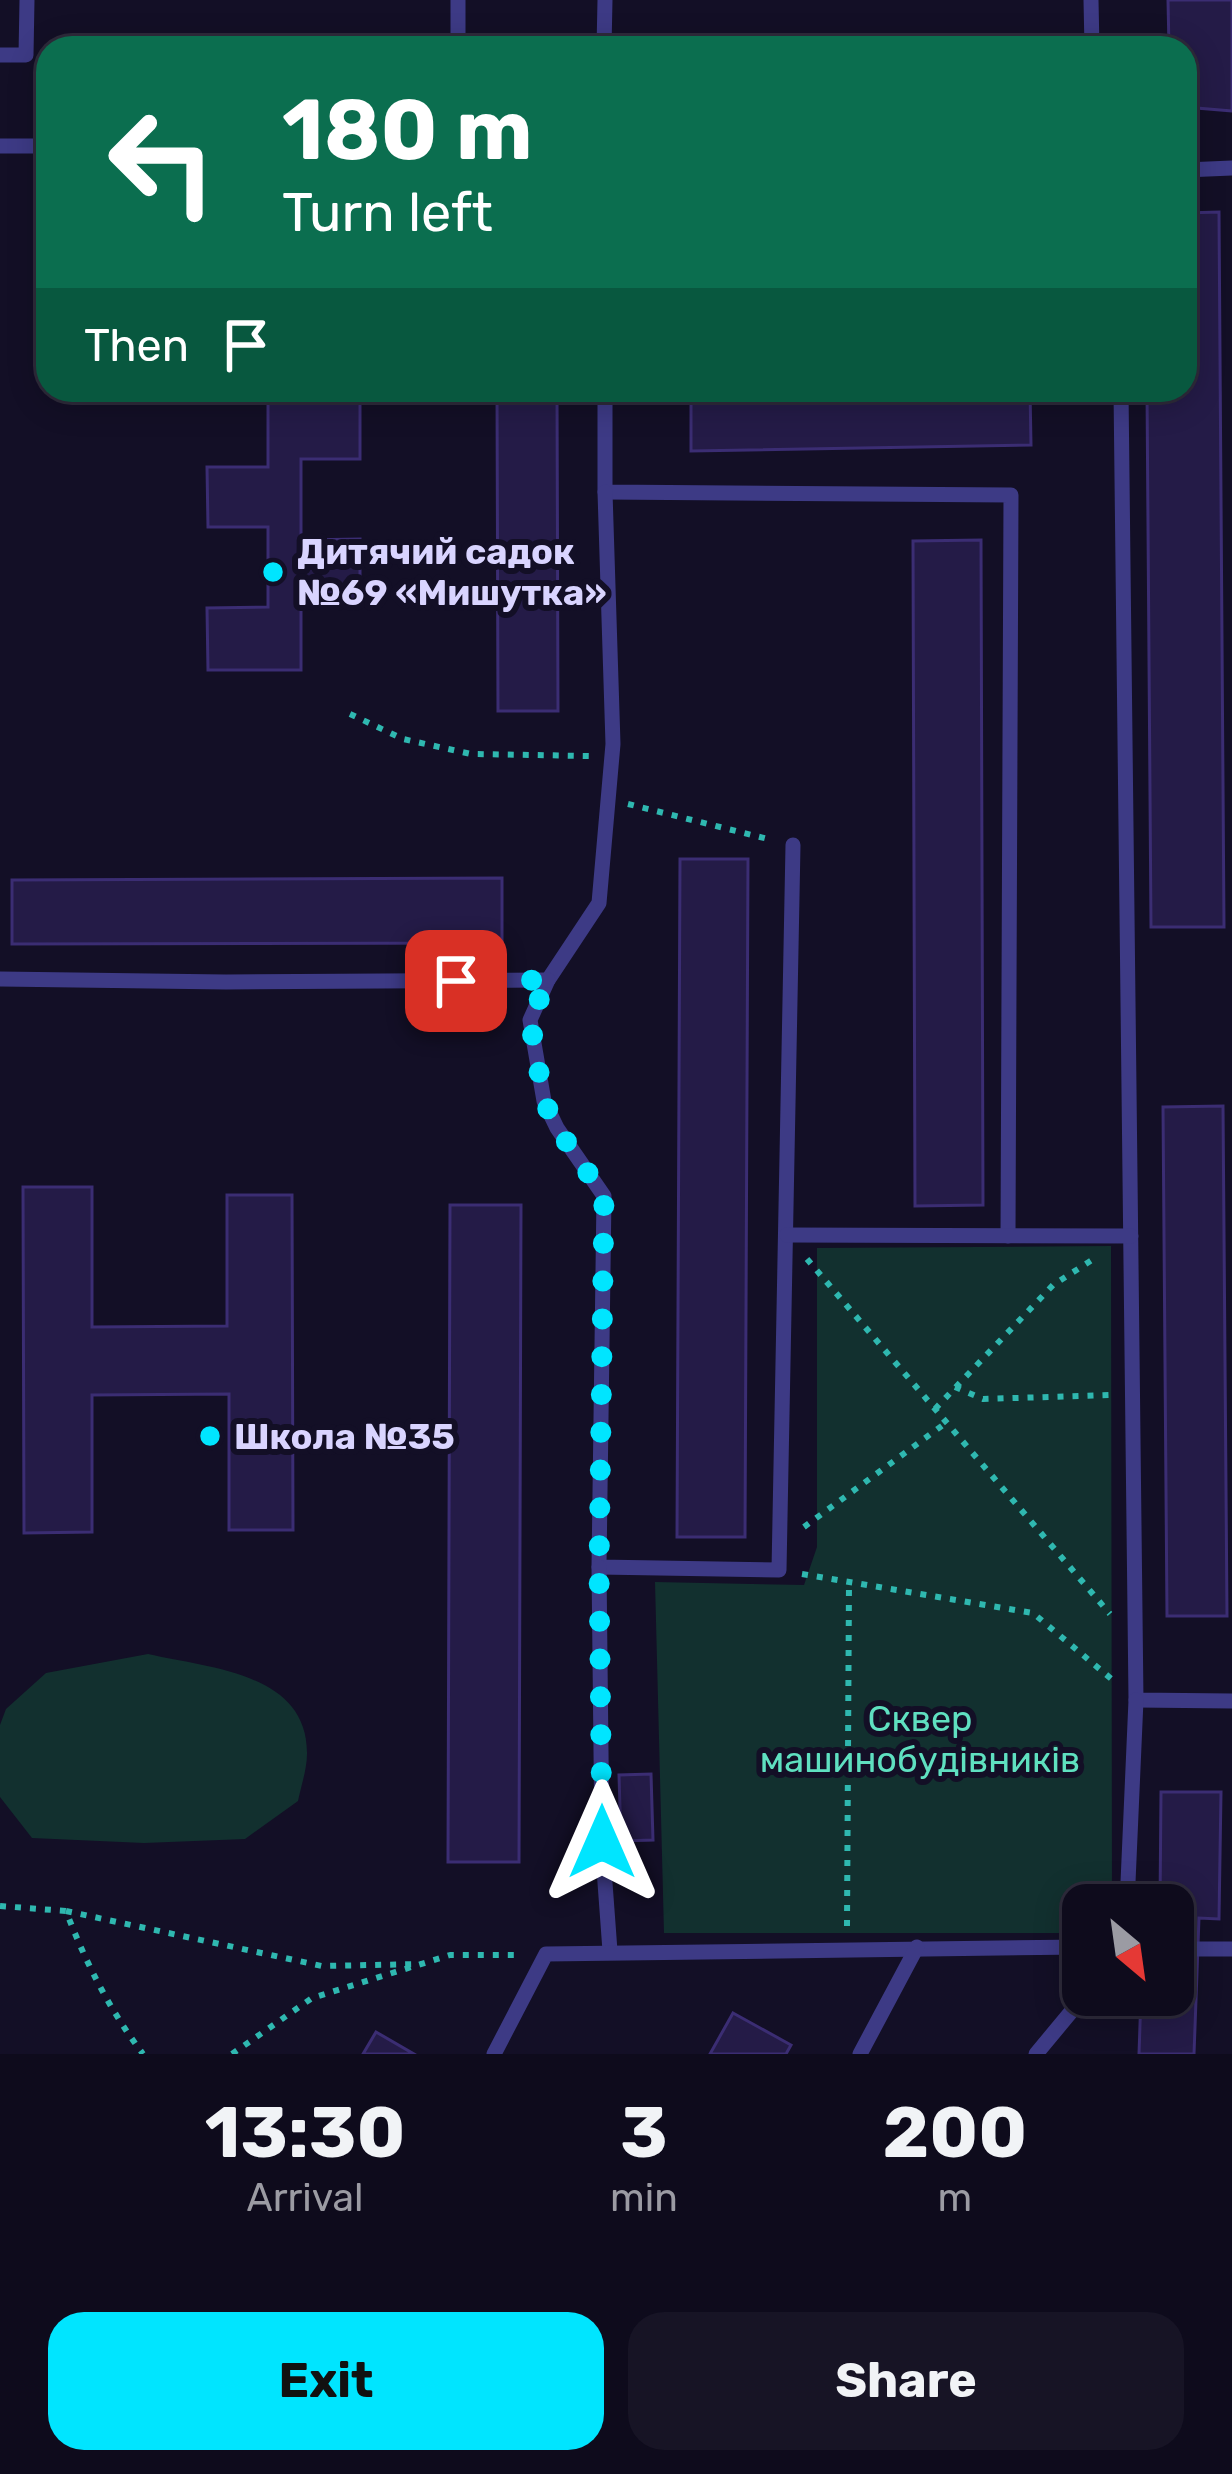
<!DOCTYPE html>
<meta charset="utf-8">
<style>
body{margin:0;font-family:Rubik,sans-serif;background:#171425;color:#f1f3f6;height:100vh;display:flex;flex-direction:column;font-size:45px;white-space:nowrap}
*{box-sizing:border-box;margin:0}
p{font-size:39px;color:#9b9ba3}
.icon{flex:none;width:66px;height:66px;fill:none;stroke:currentColor;stroke-width:2;stroke-linecap:round;stroke-linejoin:round}
.map{position:relative;height:2054px;overflow:hidden}
.side{display:flex;flex-direction:column;background:#0e0b1c;flex:1}
.side>*{flex:none}
.hud{position:absolute;left:36px;top:36px;width:1161px;height:366px;border-radius:36px;box-shadow:0 6px 30px #0003,0 0 0 3px #2e2b3b;background:#0b6e4f;color:#fff;overflow:hidden}
.needle{width:78px;rotate:151deg}
.controls{position:absolute;left:1062px;top:1884px;display:grid;gap:24px}
.controls a{display:grid;place-items:center;width:132px;height:132px;border-radius:24px;background:#0e0b1c;box-shadow:0 6px 30px #0003,0 0 0 3px #2e2b3b;font-size:60px}
.pin{position:absolute;display:grid;place-items:center;width:102px;height:102px;color:#fff;margin:-51px;border-radius:24px;box-shadow:0 6px 18px #0006}
.me{position:absolute;width:132px;margin:-66px;rotate:0deg;stroke-linejoin:round;filter:drop-shadow(0 0 9px #0008)}
.turn{display:flex;align-items:center;gap:42px;height:252px;padding:0 48px;font-size:54px}
.turn .icon{width:156px;height:156px;stroke-width:2.5}
.turn b{display:block;font-size:84px;line-height:102px}
.then{display:flex;align-items:center;height:114px;padding:0 48px;background:#0003;gap:24px;font-size:45px}
.eta{display:flex;justify-content:space-evenly;align-items:center;height:204px;text-align:center}
.eta b{font-size:72px;font-weight:700;line-height:84px}
.cta{display:flex;gap:24px;margin-top:auto;padding:24px 48px}
.cta a{flex:1;height:138px;border-radius:36px;background:#00e5ff;color:#111;font-size:48px;font-weight:700;line-height:138px;text-align:center}
.cta a+a{background:#171425;color:#f1f3f6}
.map>svg:first-child{display:block}
.green{fill:#12302f}
.building{fill:#241b47;stroke:#3b2d73;stroke-width:3}
.lines{fill:none;stroke-linecap:round;stroke-linejoin:round}
.path{stroke:#2fb8b0;stroke-width:6;stroke-dasharray:6 9;stroke-linecap:butt}
.lane{stroke:#3d3a85;stroke-width:15}
.route{stroke:#00e5ff;stroke-width:21;stroke-dasharray:0 37.8}
.poi-dot{fill:#00e5ff;stroke:#130f26;stroke-width:4.5}
.labels{text-anchor:middle;dominant-baseline:central;stroke-width:12;stroke-linejoin:round;paint-order:stroke}
.poi-label{font-size:36px;font-weight:bold;fill:#d9d4ff;stroke:#130f26;text-anchor:start}
.park-label{font-size:36px;fill:#5fe0c0;stroke:#130f26}
</style>
<div class="map">
<svg width="1232" height="2054" viewBox="0 0 1232 2054">
<rect width="100%" height="100%" fill="#130f26"/>
<!-- green -->
<g class="green">
<path d="M 1111,1246 L 1112,1905 L 1083,1905 L 1083,1933 L 664,1933 L 655,1582 L 804,1585 L 817,1547 L 817,1248 Z"/>
<path d="M 148,1654 C 208,1668 308,1672 307,1754 C 307,1769 301,1786 298,1801 L 245,1839 L 144,1843 L 32,1838 L 0,1797 L 0,1725 L 6,1709 L 46,1673 Z"/>
</g>
<!-- building -->
<g class="building">
<path d="M 1168,0 L 1232,0 L 1232,111 L 1185,107 L 1185,48 L 1169,48 Z"/>
<path d="M 555,42 L 555,48 L 495,48 L 495,43 Z"/>
<path d="M 1219,212 L 1224,927 L 1151,927 L 1147,390 L 1185,390 L 1185,213 Z"/>
<path d="M 268,390 L 301,390 L 301,399 L 360,399 L 360,459 L 301,459 L 301,540 L 360,539 L 360,601 L 301,601 L 301,670 L 208,670 L 207,608 L 268,607 L 268,527 L 208,527 L 207,467 L 268,467 Z"/>
<path d="M 497,390 L 557,390 L 558,711 L 498,711 Z"/>
<path d="M 691,390 L 1030,390 L 1031,445 L 691,451 Z"/>
<path d="M 981,540 L 983,1205 L 915,1206 L 913,541 Z"/>
<path d="M 680,859 L 748,859 L 745,1537 L 677,1537 Z"/>
<path d="M 502,878 L 502,943 L 12,944 L 12,880 Z"/>
<path d="M 1223,1106 L 1227,1616 L 1167,1616 L 1163,1107 Z"/>
<path d="M 23,1187 L 92,1187 L 92,1327 L 227,1326 L 227,1195 L 292,1195 L 293,1530 L 229,1530 L 229,1394 L 92,1395 L 92,1532 L 24,1533 Z"/>
<path d="M 450,1205 L 521,1205 L 519,1862 L 448,1862 Z"/>
<path d="M 651,1774 L 653,1840 L 621,1841 L 619,1775 Z"/>
<path d="M 1161,1792 L 1221,1792 L 1219,1919 L 1199,1918 L 1194,2054 L 1139,2054 L 1141,1995 L 1173,1995 L 1173,1905 L 1160,1905 Z"/>
<path d="M 733,2013 L 791,2045 L 786,2054 L 710,2054 Z"/>
<path d="M 376,2032 L 414,2054 L 363,2054 Z"/>
</g>
<g class="lines">
<!-- path -->
<g class="path">
<path d="M 350,714 L 403,739 L 471,754 L 590,756"/>
<path d="M 628,804 L 772,840"/>
<path d="M 807,1259 L 1110,1614"/>
<path d="M 955,1387 L 983,1399 L 1111,1395"/>
<path d="M 935,1409 L 1053,1285 L 1092,1260"/>
<path d="M 804,1527 L 947,1422"/>
<path d="M 802,1574 L 1033,1613 L 1115,1682"/>
<path d="M 0,1906 L 66,1911 C 86,1963 109,2009 143,2054"/>
<path d="M 66,1911 L 322,1966 L 422,1964"/>
<path d="M 847,1926 L 849,1582"/>
<path d="M 232,2054 L 312,1998 L 450,1955 L 522,1955"/>
</g>
<!-- lane -->
<g class="lane">
<path d="M 1091,0 L 1092,48"/>
<path d="M 458,48 L 458,0"/>
<path d="M 604,48 L 605,0"/>
<path d="M 0,55 L 26,55 L 27,0"/>
<path d="M 0,146 L 48,146"/>
<path d="M 1185,170 L 1232,168"/>
<path d="M 605,390 L 605,492 L 1011,495 L 1008,1236"/>
<path d="M 1121,390 L 1136,1700 L 1232,1701"/>
<path d="M 605,492 L 613,744 L 599,903 L 548,980 L 530,1020 L 544,1101 L 557,1128 L 604,1196 L 599,1567 L 779,1570 L 793,845"/>
<path d="M 0,979 L 226,982 L 548,980"/>
<path d="M 787,1235 L 1131,1236"/>
<path d="M 599,1567 L 602,1842 L 610,1951"/>
<path d="M 1127,1905 L 1136,1700"/>
<path d="M 1198,1949 L 1232,1949"/>
<path d="M 494,2054 L 546,1954 L 1083,1947"/>
<path d="M 860,2054 L 917,1947"/>
<path d="M 1036,2054 L 1085,1995"/>
</g>
</g>
<g class="lines">
<!-- route -->
<path class="route" d="M 456,981 L 548,980 L 530,1020 L 544,1101 L 557,1128 L 604,1196 L 599,1568 L 602,1842"/>
</g>
<!-- markers -->
<g class="poi-dot">
<circle cx="273" cy="572" r="12"/>
<circle cx="210" cy="1436" r="12"/>
</g>
<g class="labels">
<!-- poi labels -->
<g class="poi-label">
<text x="297" y="551">Дитячий садок<tspan x="297" dy="41">№69 «Мишутка»</tspan></text>
<text x="234" y="1436">Школа №35</text>
</g>
<!-- park labels -->
<g class="park-label">
<text x="920" y="1718">Сквер<tspan x="920" dy="41">машинобудівників</tspan></text>
</g>
</g>
</svg>
<div class="controls">
<a><svg class="needle" viewBox="-14 -14 28 28"><path d="M0-13l5 13h-10z" fill="#e53935"/><path d="M0 13l5-13h-10z" fill="#9b9ba3"/></svg></a>
</div>
<div class="pin" style="left:456px;top:981px;background:#d93025"><svg class="icon" aria-label="arrive" viewBox="0 0 24 24"><path d="M6 21V4h12l-3 4 3 4H6"/></svg></div>
<svg class="me" style="left:602px;top:1842px" viewBox="-20 -20 40 40"><path d="M0-17L14 15 0 8-14 15z" fill="#00e5ff" stroke="#fff" stroke-width="4"/></svg>
<div class="hud">
<div class="turn"><svg class="icon" aria-label="left" viewBox="0 0 24 24"><path d="M17 20v-9H6M10 6l-5 5 5 5"/></svg><div><b>180 m</b>Turn left</div></div>
<div class="then">Then<svg class="icon" aria-label="arrive" viewBox="0 0 24 24"><path d="M6 21V4h12l-3 4 3 4H6"/></svg></div>
</div>
</div>
<section class="side">
<div class="eta">
<div><b>13:30</b><p>Arrival</p></div>
<div><b>3</b><p>min</p></div>
<div><b>200</b><p>m</p></div>
</div>
<div class="cta"><a>Exit</a><a>Share</a></div>
</section>
